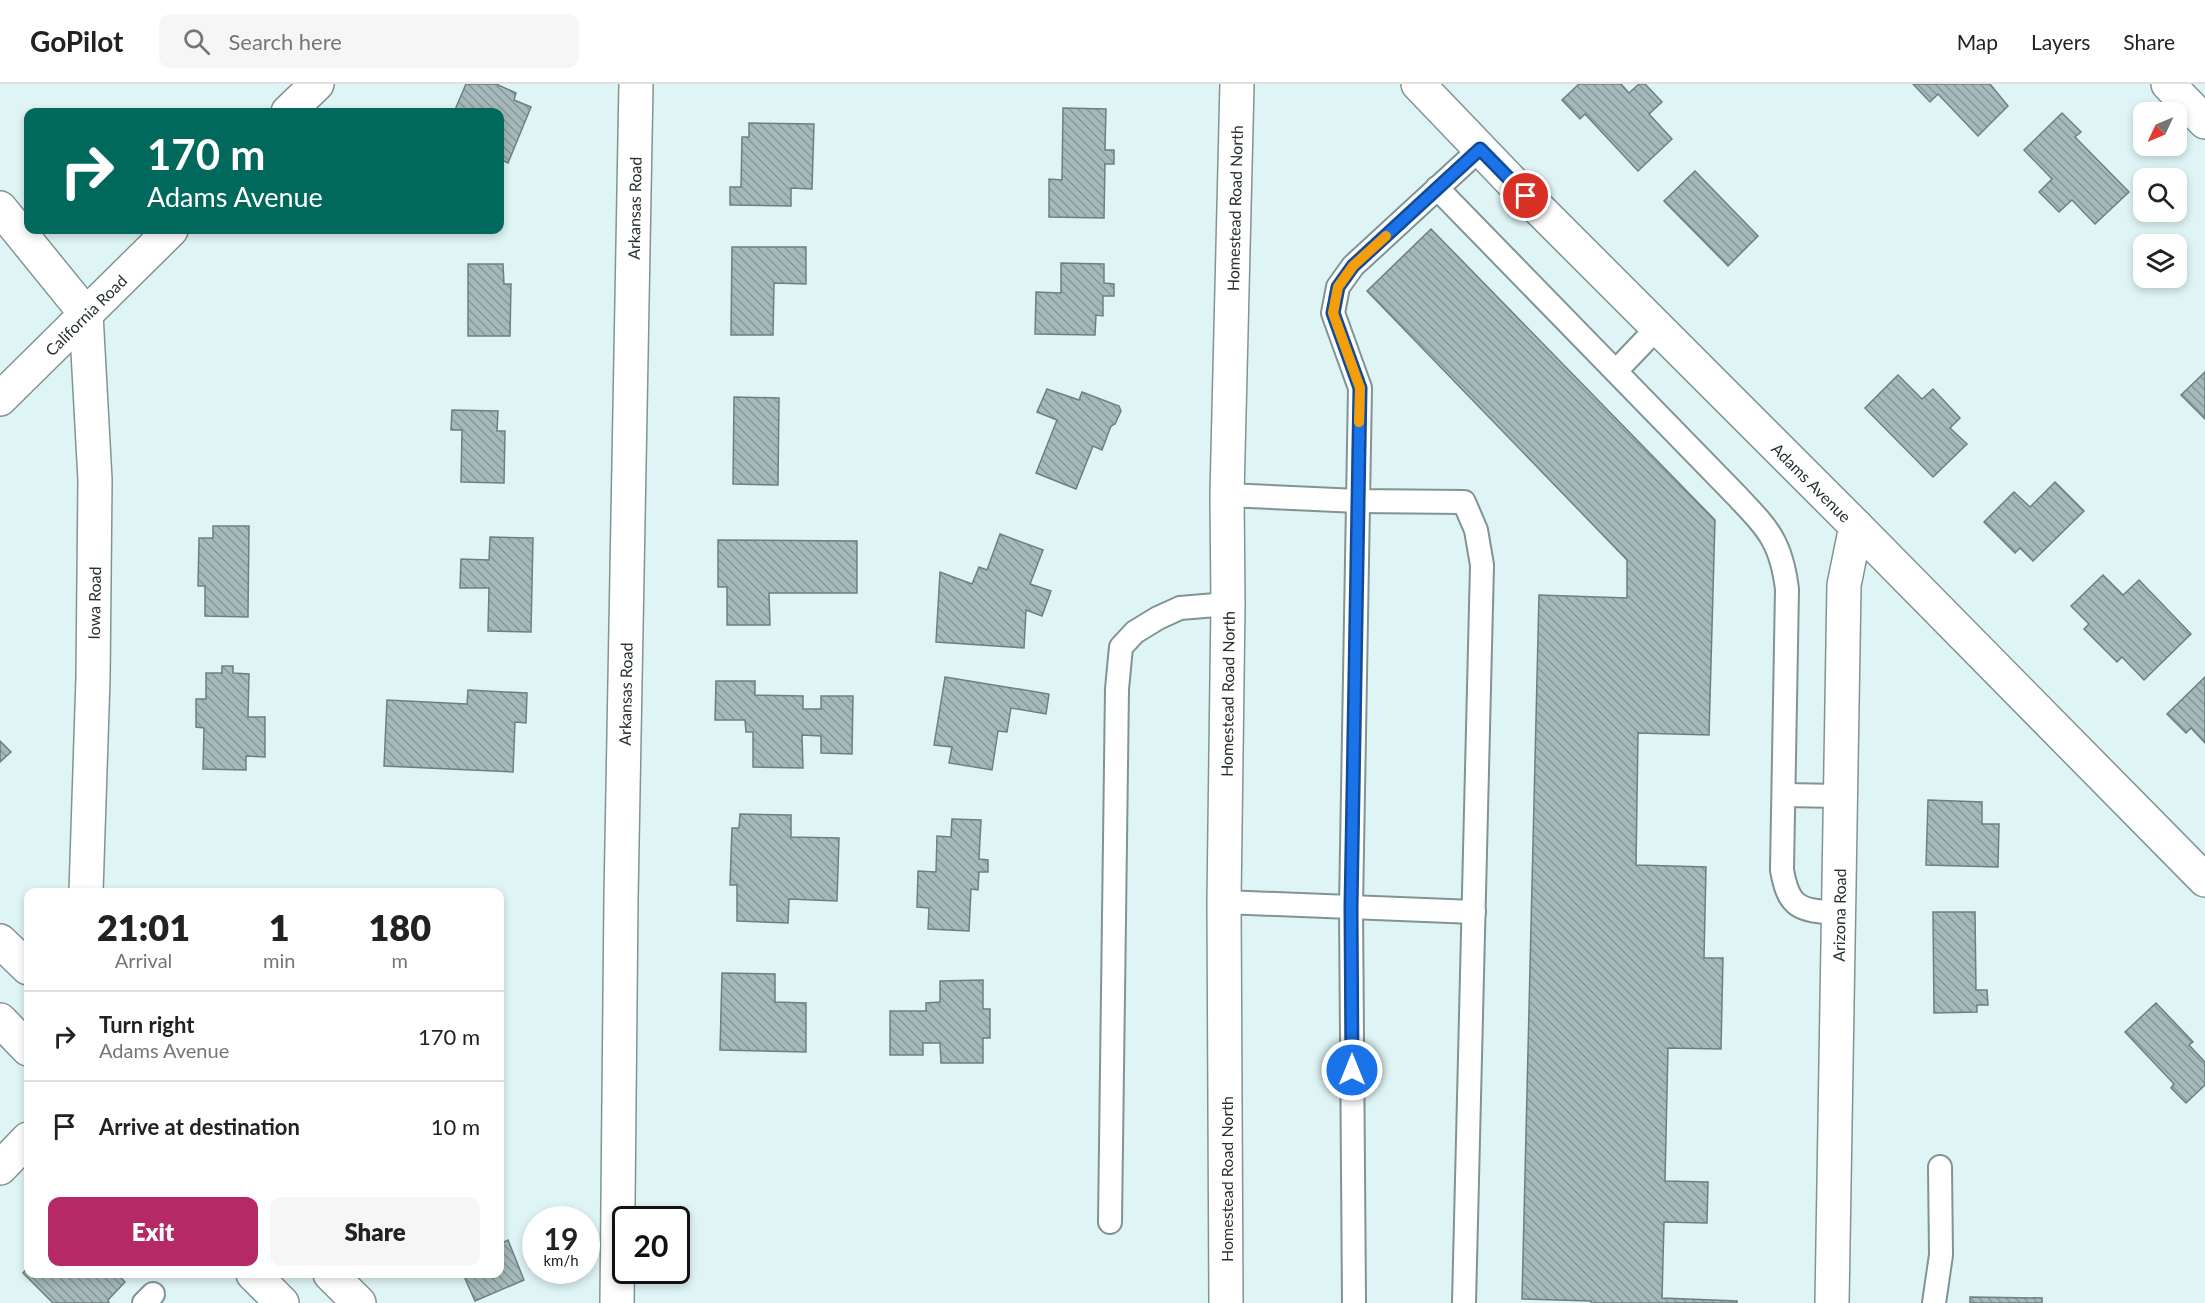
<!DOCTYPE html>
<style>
body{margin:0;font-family:Lato,sans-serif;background:#f6f6f6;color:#222;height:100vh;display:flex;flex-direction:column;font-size:22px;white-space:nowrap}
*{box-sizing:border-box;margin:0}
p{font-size:20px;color:#767676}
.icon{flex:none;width:33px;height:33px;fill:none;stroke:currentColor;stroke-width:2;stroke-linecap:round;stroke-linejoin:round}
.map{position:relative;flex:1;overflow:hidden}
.sheet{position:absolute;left:24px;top:804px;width:480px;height:390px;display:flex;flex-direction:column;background:#fff;border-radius:12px;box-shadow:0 3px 9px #0003}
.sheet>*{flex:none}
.guide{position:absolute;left:24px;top:24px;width:480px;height:126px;border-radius:12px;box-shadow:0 3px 9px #0003;background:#00695c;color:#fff;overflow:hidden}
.needle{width:39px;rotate:226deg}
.fabs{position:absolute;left:2133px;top:18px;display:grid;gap:12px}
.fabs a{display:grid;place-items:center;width:54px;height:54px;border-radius:12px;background:#fff;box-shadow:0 3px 9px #0003;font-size:30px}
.speed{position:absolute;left:522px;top:1122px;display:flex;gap:12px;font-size:30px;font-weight:700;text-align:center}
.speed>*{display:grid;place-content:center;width:78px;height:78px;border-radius:50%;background:#fff;box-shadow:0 3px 9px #0003;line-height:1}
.speed small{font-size:15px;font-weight:400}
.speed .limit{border:3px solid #111;border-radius:9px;background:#fff;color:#111}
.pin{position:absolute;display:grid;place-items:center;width:51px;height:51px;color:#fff;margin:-26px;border:3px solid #fff;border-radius:50%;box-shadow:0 2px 6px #0007}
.me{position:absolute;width:66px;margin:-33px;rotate:0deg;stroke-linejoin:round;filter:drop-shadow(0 0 4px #0008)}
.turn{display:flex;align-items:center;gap:21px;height:126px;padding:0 24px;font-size:27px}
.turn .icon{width:78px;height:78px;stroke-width:2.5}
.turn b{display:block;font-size:42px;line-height:51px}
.eta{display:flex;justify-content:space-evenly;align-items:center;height:102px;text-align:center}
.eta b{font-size:36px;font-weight:800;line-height:42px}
.action{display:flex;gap:12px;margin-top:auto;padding:12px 24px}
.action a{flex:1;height:69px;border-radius:12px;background:#b52a66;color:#fff;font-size:24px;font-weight:800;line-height:69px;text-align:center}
.action a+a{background:#f6f6f6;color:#222}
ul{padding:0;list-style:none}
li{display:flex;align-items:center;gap:18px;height:90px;padding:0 24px;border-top:2px solid #e0e0e0}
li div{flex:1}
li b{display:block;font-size:22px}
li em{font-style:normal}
header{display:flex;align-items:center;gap:36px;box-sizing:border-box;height:84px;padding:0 30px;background:#fff;border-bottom:2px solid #e0e0e0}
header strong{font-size:28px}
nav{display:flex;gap:33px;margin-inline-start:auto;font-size:21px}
.search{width:420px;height:54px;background:#f6f6f6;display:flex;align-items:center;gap:15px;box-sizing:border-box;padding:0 21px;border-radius:12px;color:#767676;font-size:22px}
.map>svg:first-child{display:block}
.building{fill:url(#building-back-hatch);stroke:#6d8080;stroke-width:1.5}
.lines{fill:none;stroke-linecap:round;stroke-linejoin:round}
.lane-casing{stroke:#819495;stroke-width:26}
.street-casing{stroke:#819495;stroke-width:36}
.secondary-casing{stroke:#819495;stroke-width:36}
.lane{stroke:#fff;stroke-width:22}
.street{stroke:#fff;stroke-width:33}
.secondary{stroke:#fff;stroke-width:33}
.route-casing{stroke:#114b97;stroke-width:15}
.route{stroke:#1a73e8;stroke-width:10}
.slow{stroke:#f59e0b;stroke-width:10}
.labels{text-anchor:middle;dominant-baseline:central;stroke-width:4.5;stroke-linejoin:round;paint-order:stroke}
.street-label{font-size:16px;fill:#283030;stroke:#fff}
</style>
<header>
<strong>GoPilot</strong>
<div class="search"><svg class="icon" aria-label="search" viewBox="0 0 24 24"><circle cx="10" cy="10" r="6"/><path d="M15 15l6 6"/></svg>Search here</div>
<nav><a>Map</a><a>Layers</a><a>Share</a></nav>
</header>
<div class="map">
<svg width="2205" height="1219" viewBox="0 0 2205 1219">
<defs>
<pattern id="building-back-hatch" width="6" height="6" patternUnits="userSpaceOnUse" patternTransform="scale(1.5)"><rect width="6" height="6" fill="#a5b9ba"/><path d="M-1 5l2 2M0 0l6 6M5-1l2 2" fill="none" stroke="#869798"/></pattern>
</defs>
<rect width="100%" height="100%" fill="#dff4f5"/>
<!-- building -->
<g class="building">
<path d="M 466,0 L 496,0 L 516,9 L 514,16 L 531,23 L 508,79 L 500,75 L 500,28 L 454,28 Z"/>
<path d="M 1579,0 L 1621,0 L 1629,9 L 1639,0 L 1645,0 L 1662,18 L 1649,30 L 1672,55 L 1638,87 L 1585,30 L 1580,35 L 1562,16 Z"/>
<path d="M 1913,0 L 1990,0 L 2008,22 L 1978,52 L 1938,10 L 1930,18 Z"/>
<path d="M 1063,24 L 1106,25 L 1105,66 L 1114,66 L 1114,80 L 1105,80 L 1104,134 L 1049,133 L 1049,95 L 1062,96 Z"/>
<path d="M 2062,29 L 2081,48 L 2075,53 L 2129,108 L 2095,140 L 2072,116 L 2059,128 L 2039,108 L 2052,95 L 2024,66 Z"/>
<path d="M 749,39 L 814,40 L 812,105 L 791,104 L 791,122 L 730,121 L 730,103 L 741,103 L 742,53 L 749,53 Z"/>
<path d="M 1695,87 L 1758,152 L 1728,182 L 1664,117 Z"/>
<path d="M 1431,145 L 1715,436 L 1709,651 L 1638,649 L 1636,781 L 1706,783 L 1704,874 L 1723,874 L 1721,965 L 1668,964 L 1665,1097 L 1708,1098 L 1707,1139 L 1664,1138 L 1662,1214 L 1737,1217 L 1737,1219 L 1591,1219 L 1591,1217 L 1522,1215 L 1539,511 L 1627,514 L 1627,476 L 1367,207 Z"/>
<path d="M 732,163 L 806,163 L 806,200 L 774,199 L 773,251 L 731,251 Z"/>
<path d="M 1061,179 L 1104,180 L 1104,199 L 1114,200 L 1114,212 L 1103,212 L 1103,232 L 1096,231 L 1095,251 L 1035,250 L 1036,208 L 1061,209 Z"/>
<path d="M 468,180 L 503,180 L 504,200 L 511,200 L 510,252 L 468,252 Z"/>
<path d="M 2205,288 L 2205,335 L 2181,311 Z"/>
<path d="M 1898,291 L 1922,315 L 1933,305 L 1960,334 L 1950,344 L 1967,360 L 1933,393 L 1865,324 Z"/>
<path d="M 1047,305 L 1079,316 L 1082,308 L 1119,322 L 1121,327 L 1115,340 L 1111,342 L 1102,366 L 1093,362 L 1076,405 L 1036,389 L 1057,336 L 1037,328 Z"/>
<path d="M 734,313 L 779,314 L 778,401 L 733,400 Z"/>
<path d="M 452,326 L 498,327 L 497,347 L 505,347 L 504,399 L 461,398 L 462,346 L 451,346 Z"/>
<path d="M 2055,398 L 2084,427 L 2033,477 L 2020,464 L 2015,469 L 1984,438 L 2014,408 L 2030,423 Z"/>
<path d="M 213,442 L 249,442 L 248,533 L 205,532 L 205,502 L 198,502 L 199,454 L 213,454 Z"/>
<path d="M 1000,450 L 1043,466 L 1030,500 L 1051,507 L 1042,532 L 1026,526 L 1024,564 L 936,558 L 940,488 L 972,500 L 979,483 L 987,486 Z"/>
<path d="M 490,453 L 533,454 L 531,548 L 488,547 L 489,504 L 460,504 L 461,475 L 489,476 Z"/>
<path d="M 718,456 L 857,457 L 857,509 L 769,509 L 770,541 L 727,541 L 727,503 L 718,503 Z"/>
<path d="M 2103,491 L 2123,511 L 2139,496 L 2191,550 L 2144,596 L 2122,573 L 2117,578 L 2084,545 L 2089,540 L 2071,522 Z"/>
<path d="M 222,582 L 233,582 L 233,589 L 249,590 L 248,633 L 265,633 L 265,673 L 246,672 L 246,686 L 203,685 L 204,644 L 196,643 L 196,615 L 206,615 L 206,589 L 222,589 Z"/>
<path d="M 945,593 L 1049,610 L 1046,630 L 1011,624 L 1007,648 L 998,647 L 992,686 L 949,679 L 952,663 L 934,661 Z"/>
<path d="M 2205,593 L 2205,659 L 2191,644 L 2186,649 L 2167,630 Z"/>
<path d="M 716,597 L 755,597 L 755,611 L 803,612 L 803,625 L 821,625 L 821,612 L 853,612 L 852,670 L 821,669 L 821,652 L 802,651 L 803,684 L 753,683 L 753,648 L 746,648 L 745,636 L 715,636 Z"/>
<path d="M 468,606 L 527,609 L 526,639 L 515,638 L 513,688 L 384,682 L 387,616 L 467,620 Z"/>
<path d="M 0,657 L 11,668 L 0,678 Z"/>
<path d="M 1928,716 L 1982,718 L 1982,740 L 1999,740 L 1998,783 L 1926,781 Z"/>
<path d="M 740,730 L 791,731 L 791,753 L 839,754 L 837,817 L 789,815 L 788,839 L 737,837 L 737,801 L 730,801 L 732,744 L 739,744 Z"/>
<path d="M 952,735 L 981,736 L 979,775 L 988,776 L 988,788 L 979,788 L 978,806 L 971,805 L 969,847 L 928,845 L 929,824 L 917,823 L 918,787 L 936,788 L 937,752 L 951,753 Z"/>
<path d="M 1933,828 L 1975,828 L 1976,906 L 1987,906 L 1988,921 L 1977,921 L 1977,928 L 1934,929 Z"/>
<path d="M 722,889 L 775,890 L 775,918 L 806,919 L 806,968 L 720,966 Z"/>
<path d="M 983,896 L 983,925 L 990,925 L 990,954 L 983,954 L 983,979 L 941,979 L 940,959 L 923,959 L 923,971 L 890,971 L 890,927 L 926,927 L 926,919 L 940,918 L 940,897 Z"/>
<path d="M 2156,919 L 2193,958 L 2189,961 L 2205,978 L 2205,1001 L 2186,1019 L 2171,1004 L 2174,1000 L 2125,948 Z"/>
<path d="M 508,1156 L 524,1196 L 475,1217 L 463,1190 L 500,1190 L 500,1160 Z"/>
<path d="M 28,1183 L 28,1190 L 117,1190 L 125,1198 L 108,1216 L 109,1219 L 53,1219 L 23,1189 Z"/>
<path d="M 1970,1213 L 2042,1214 L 2042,1219 L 1970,1219 Z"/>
</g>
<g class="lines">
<!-- lane casing -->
<g class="lane-casing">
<g id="lane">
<path d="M 1437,104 L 1736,411 C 1768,445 1781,457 1787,505 L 1782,786 C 1789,827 1802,826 1839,829"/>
<path d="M 1616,287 L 1658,243"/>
<path d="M 1227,411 L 1358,417 L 1464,418 L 1476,446 L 1482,481 L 1464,1219"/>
<path d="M 1784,711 L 1840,712"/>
<path d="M 1224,818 L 1474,828"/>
<path d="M 1110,1138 L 1117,605 L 1121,563 L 1135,548 L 1158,534 L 1180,524 L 1228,520"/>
<path d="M 144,1219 L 153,1210"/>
<path d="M 1354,1219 L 1351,823 L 1360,304 L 1333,229 L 1338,203 L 1353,182 L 1480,65"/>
<path d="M 1934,1219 L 1941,1171 L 1940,1083"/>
</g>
</g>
<!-- street casing -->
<g class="street-casing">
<g id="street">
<path id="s1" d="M 1418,0 L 1510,96 L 1856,442 L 2205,796"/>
<path d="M 2168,0 L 2205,38"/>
<path d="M 288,28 L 317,0"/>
<path d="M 0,124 L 86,230 L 95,396 L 93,594 L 86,808"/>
<path id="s2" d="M 0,315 L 171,146"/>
<path d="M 0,1084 L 28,1055"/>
<path id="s3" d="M 617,1219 L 621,814 L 636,0"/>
<path id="s4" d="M 1832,1219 L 1844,501 L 1856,442"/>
</g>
</g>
<!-- secondary casing -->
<g class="secondary-casing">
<g id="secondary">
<path d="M 0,857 L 28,884"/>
<path d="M 0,936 L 28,965"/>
<path d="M 253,1190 L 282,1219"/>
<path d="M 330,1190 L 359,1219"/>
<path id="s5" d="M 1226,1219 L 1224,818 L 1228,520 L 1227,411 L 1237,0"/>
</g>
</g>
<!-- lane -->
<use href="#lane" class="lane"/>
<!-- street -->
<use href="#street" class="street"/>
<!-- secondary -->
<use href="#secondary" class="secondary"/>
</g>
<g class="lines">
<!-- route casing -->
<g class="route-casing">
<path id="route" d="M 1352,986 L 1351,823 L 1360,304 L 1333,229 L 1338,203 L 1353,182 L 1480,65 L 1526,112"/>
</g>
<!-- route -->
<use href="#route" class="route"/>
<!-- slow -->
<path class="slow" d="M 1359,338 L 1360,304 L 1333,229 L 1338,203 L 1353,182 L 1386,152"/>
</g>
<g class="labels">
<!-- street labels -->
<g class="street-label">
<text stroke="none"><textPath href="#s3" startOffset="1095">Arkansas Road</textPath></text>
<text stroke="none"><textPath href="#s5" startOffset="1095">Homestead Road North</textPath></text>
<text stroke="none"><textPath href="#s2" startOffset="120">California Road</textPath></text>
<text stroke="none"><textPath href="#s1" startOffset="560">Adams Avenue</textPath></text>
<text transform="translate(94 519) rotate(-89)">Iowa Road</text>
<text stroke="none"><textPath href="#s3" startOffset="609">Arkansas Road</textPath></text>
<text stroke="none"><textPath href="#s5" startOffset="609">Homestead Road North</textPath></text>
<text stroke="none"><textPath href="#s4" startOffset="388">Arizona Road</textPath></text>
<text transform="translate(1226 1095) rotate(-90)">Homestead Road North</text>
</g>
</g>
</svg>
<div class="fabs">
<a><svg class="needle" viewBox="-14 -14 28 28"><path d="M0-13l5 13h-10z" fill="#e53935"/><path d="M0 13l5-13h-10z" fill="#767676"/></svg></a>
<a><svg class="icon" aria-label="search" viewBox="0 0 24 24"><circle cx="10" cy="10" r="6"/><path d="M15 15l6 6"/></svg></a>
<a><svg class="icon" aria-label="layers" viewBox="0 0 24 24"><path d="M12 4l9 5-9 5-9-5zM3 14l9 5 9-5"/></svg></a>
</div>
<div class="speed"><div>19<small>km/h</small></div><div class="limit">20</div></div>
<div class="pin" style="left:1526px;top:112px;background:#d93025"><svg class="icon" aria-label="arrive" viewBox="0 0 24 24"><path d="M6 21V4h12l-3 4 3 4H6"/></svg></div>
<svg class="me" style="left:1352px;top:986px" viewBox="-20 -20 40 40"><circle r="17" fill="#1a73e8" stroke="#fff" stroke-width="3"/><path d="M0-11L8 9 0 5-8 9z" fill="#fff"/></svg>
<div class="guide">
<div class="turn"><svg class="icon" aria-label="right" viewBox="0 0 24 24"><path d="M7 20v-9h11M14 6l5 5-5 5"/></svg><div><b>170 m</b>Adams Avenue</div></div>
</div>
<section class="sheet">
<div class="eta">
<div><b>21:01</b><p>Arrival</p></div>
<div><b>1</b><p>min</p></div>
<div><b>180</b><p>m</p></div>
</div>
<ul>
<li><svg class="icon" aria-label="right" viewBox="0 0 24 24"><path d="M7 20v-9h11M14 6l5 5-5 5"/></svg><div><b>Turn right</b><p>Adams Avenue</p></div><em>170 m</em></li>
<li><svg class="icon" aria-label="arrive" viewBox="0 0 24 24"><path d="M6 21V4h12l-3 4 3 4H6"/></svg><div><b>Arrive at destination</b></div><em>10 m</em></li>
</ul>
<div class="action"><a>Exit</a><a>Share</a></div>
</section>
</div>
